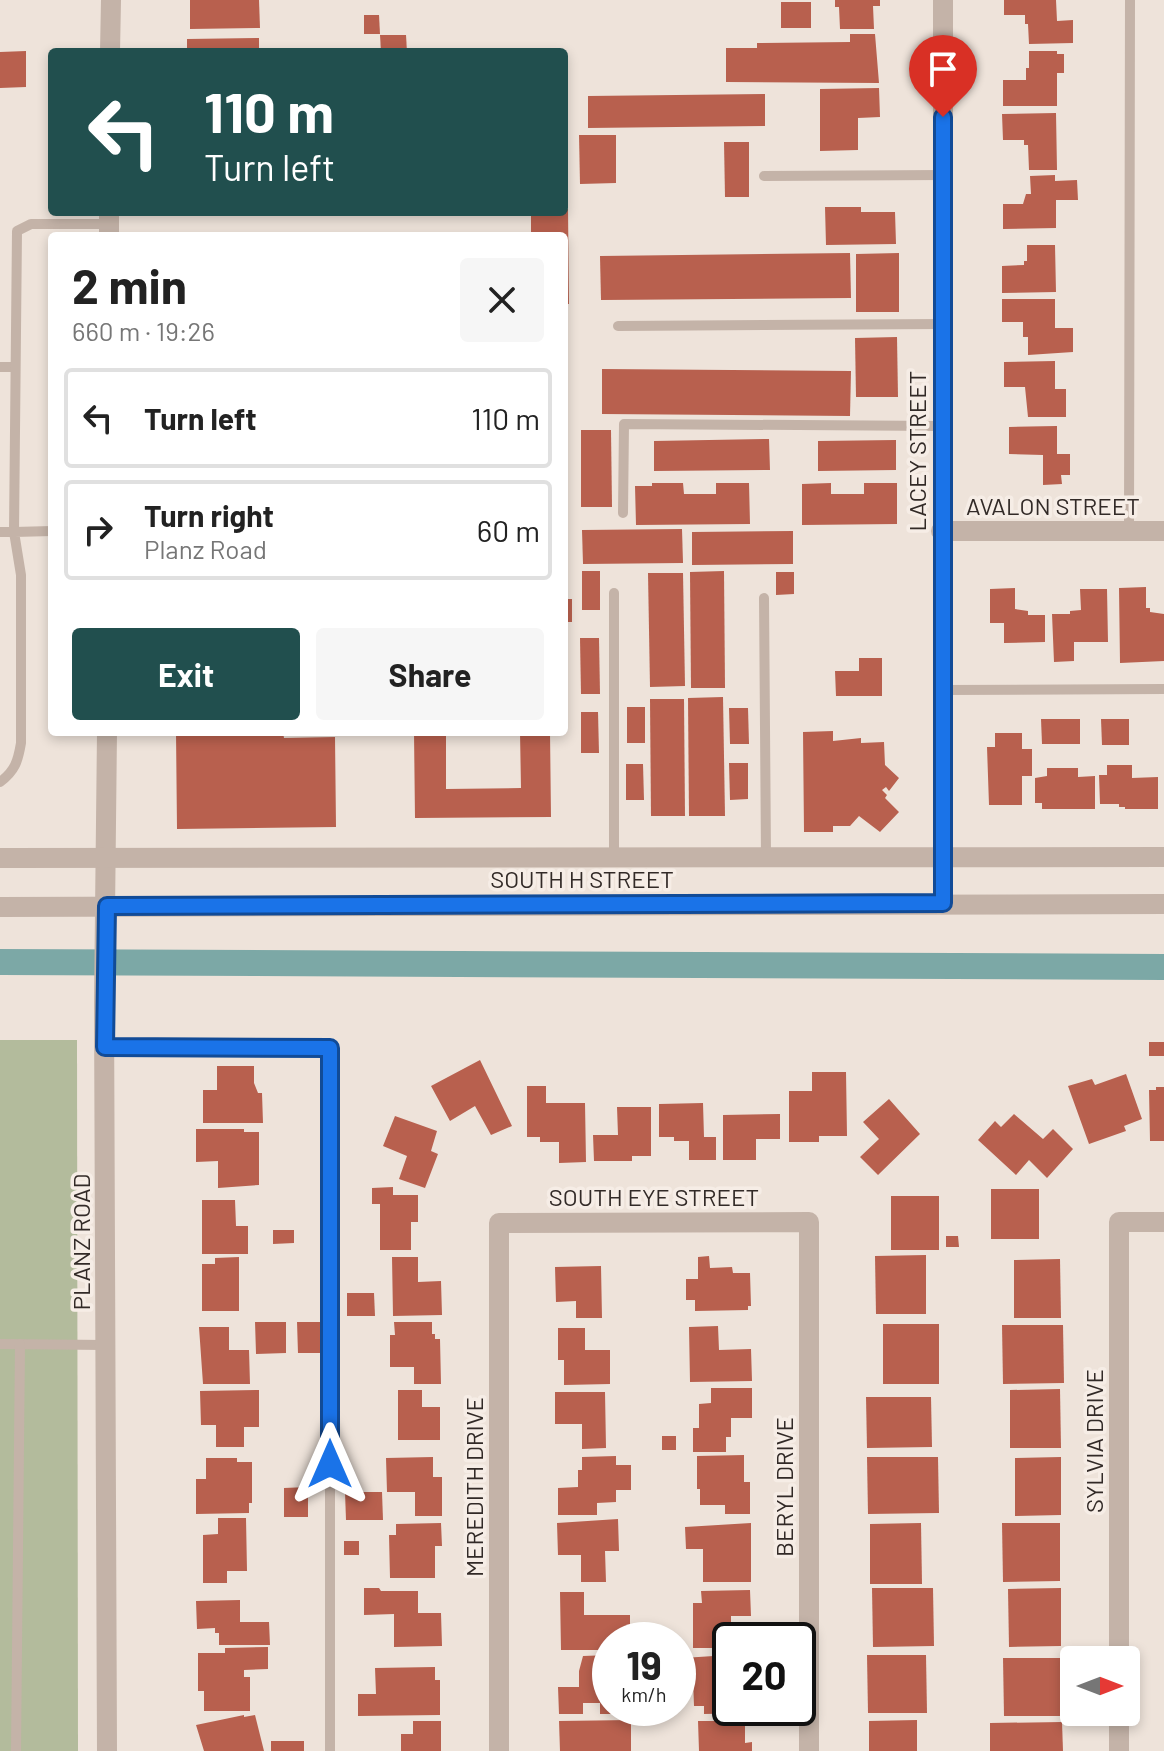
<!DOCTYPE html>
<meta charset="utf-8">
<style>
body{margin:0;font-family:Barlow,sans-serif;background:#f6f6f6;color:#222;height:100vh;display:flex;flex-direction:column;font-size:30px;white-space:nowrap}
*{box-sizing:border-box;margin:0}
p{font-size:26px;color:#767676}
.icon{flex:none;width:44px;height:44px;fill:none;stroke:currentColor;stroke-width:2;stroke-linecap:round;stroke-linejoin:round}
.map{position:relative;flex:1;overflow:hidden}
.panel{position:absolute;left:48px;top:232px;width:520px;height:504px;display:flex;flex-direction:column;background:#fff;border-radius:8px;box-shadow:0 4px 12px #0003}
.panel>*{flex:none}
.top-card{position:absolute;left:48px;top:48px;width:520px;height:168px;border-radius:8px;box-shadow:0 4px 12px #0003;background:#214f4e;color:#fff;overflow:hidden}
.needle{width:52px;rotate:90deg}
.fabs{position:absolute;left:1060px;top:1646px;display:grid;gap:16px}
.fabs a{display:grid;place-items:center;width:80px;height:80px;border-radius:8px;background:#fff;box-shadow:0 4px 12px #0003;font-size:40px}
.speed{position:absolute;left:592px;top:1622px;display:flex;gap:16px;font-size:40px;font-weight:700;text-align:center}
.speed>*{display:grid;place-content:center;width:104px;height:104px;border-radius:50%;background:#fff;box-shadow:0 4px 12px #0003;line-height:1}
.speed small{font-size:20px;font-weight:400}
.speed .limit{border:4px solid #111;border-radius:12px;background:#fff;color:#111}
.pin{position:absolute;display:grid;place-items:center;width:68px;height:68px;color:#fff;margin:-82px -34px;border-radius:50% 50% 50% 0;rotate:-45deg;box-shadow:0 0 8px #0007}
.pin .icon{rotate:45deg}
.me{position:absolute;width:88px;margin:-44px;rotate:0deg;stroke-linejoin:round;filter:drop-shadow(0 0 6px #0008)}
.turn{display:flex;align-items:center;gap:28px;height:168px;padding:0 24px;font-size:36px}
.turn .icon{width:104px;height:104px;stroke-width:2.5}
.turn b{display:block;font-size:56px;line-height:68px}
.round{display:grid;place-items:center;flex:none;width:84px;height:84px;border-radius:8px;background:#f6f6f6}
.head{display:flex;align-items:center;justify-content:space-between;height:136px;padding:0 24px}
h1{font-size:48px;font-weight:700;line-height:60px}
.primary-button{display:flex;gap:16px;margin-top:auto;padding:16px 24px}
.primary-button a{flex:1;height:92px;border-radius:8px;background:#214f4e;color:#fff;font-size:32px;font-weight:700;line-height:92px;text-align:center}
.primary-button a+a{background:#f6f6f6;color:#222}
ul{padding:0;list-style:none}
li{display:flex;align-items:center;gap:24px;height:100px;margin:0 16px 12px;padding:0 8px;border:4px solid #e0e0e0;border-radius:8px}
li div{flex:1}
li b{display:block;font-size:30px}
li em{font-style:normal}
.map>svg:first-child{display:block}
.green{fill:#b3bb9c}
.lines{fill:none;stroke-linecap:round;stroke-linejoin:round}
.canal{stroke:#7ca8a6;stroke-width:26}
.building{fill:#b8604e}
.service{stroke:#c4b3a8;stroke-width:10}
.minor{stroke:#c4b3a8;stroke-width:20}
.tertiary{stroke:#c4b3a8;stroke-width:20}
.route-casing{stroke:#114b97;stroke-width:20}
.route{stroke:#1a73e8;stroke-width:14}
.labels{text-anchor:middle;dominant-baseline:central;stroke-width:7;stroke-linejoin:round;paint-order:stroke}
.street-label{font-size:24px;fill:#322a27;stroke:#f6ede6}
</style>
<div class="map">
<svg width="1164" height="1751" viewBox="0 0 1164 1751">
<rect width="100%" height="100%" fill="#eee3da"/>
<!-- green -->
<path class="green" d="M 0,1040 L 77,1040 L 78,1751 L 0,1751 Z"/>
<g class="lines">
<!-- canal -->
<path class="canal" d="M 0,962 L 1164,967"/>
</g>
<!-- building -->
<g class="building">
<path d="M 190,0 L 259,0 L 260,28 L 190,29 Z"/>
<path d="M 835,0 L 880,0 L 880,6 L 873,6 L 874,29 L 840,29 L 839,7 L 835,7 Z"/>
<path d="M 1004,0 L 1056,0 L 1057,21 L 1073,20 L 1073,43 L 1029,44 L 1028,24 L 1025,24 L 1025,15 L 1004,15 Z"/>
<rect x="781" y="2" width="30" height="26"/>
<path d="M 364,15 L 379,15 L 380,34 L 364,34 Z"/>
<path d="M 850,34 L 875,34 L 879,83 L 726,82 L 726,48 L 757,48 L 757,43 L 850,42 Z"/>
<path d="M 380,35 L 406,35 L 407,52 L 381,52 Z"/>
<path d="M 259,38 L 259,52 L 187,52 L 187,39 Z"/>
<path d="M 26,51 L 26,87 L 0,88 L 0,52 Z"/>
<path d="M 1029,51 L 1057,51 L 1057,54 L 1064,54 L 1064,73 L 1057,73 L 1057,106 L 1003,106 L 1003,80 L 1026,80 L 1026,68 L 1029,68 Z"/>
<path d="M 879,88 L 880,117 L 858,118 L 858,150 L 820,151 L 820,89 Z"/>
<path d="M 765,94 L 765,126 L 588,128 L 588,96 Z"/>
<path d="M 1056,113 L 1057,170 L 1029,170 L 1028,145 L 1024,145 L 1024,140 L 1003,140 L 1002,114 Z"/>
<path d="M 579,135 L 616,135 L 616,183 L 580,184 Z"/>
<path d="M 724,142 L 749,142 L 749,197 L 725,197 Z"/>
<path d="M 1055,175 L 1055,181 L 1077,180 L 1078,200 L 1056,200 L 1056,228 L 1003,229 L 1003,204 L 1023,204 L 1026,194 L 1031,194 L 1030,176 Z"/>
<path d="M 825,207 L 861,207 L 861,212 L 895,212 L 896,244 L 826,245 Z"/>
<path d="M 564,209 L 568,209 L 569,304 L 564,304 L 564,236 L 531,236 L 531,212 L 564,212 Z"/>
<path d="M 1027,245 L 1055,245 L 1056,292 L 1002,293 L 1002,266 L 1024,265 L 1024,261 L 1027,261 Z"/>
<path d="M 850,253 L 851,298 L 601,300 L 600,256 Z"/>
<path d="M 899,253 L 899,312 L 856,312 L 856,254 Z"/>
<path d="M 1002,299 L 1055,299 L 1055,328 L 1073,328 L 1073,352 L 1028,355 L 1028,337 L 1023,337 L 1023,322 L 1002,322 Z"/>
<path d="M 897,337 L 898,397 L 856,397 L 855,338 Z"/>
<path d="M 1055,361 L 1055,389 L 1066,389 L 1066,417 L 1028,417 L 1025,387 L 1004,387 L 1004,362 Z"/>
<path d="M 602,369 L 851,371 L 850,416 L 602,414 Z"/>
<path d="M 1057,426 L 1057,454 L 1070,454 L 1070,475 L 1061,475 L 1062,484 L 1043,485 L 1043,455 L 1009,454 L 1009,427 Z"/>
<path d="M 581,430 L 611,430 L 612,507 L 581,507 Z"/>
<path d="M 769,439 L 770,470 L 654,471 L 654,441 Z"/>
<path d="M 896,440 L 896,470 L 818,471 L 818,441 Z"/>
<path d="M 652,483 L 683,483 L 684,494 L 716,494 L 716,483 L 749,483 L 750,524 L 636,525 L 635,486 L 652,486 Z"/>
<path d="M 831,483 L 831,494 L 864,494 L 864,483 L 897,483 L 897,524 L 802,525 L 802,484 Z"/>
<path d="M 682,529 L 683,563 L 583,564 L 582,530 Z"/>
<path d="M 793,531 L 793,564 L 692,565 L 692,532 Z"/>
<rect x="582" y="571" width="18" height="39"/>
<path d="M 724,571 L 725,688 L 691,688 L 690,572 Z"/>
<path d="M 776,572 L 794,572 L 794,594 L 776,595 Z"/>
<path d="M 648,573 L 683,573 L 685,686 L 650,687 Z"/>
<path d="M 1146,587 L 1146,608 L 1150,608 L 1150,612 L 1164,614 L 1164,661 L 1120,663 L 1119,588 Z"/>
<path d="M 1015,588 L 1015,609 L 1028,611 L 1028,615 L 1045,615 L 1045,642 L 1004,643 L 1004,623 L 990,623 L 990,589 Z"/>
<path d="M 1080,589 L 1107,589 L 1108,642 L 1074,642 L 1074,661 L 1054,662 L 1052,614 L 1070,614 L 1070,611 L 1081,610 Z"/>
<rect x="564" y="599" width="8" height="23"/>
<path d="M 580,638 L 599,638 L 600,694 L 581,694 Z"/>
<path d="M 859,658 L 882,658 L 882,696 L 836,696 L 835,671 L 859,671 Z"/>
<path d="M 723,697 L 725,816 L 689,816 L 688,698 Z"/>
<path d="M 650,699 L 684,699 L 685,816 L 651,816 Z"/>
<rect x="627" y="707" width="18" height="36"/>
<path d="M 729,708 L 748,708 L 749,744 L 730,744 Z"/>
<path d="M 581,712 L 598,712 L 599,753 L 581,753 Z"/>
<path d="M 1041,719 L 1080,719 L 1080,744 L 1042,744 Z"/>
<path d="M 1101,719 L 1129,719 L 1129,745 L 1102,745 Z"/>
<path d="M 833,731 L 833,741 L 861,738 L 861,743 L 884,742 L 885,765 L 899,778 L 889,791 L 886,787 L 882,790 L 887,795 L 885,798 L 899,812 L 880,832 L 859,816 L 850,826 L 833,826 L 833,832 L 804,832 L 803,732 Z"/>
<path d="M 176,732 L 283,732 L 284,738 L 335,737 L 336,827 L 177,829 Z"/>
<path d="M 414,732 L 446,732 L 446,789 L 521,788 L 520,732 L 550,732 L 551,817 L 415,818 Z"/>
<path d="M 995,733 L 1022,733 L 1022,749 L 1032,749 L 1032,776 L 1022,776 L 1022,805 L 989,805 L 987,747 L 995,747 Z"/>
<path d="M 729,763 L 748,763 L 748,799 L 730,800 Z"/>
<path d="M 626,764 L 643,764 L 644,800 L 626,800 Z"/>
<path d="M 1107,765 L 1132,765 L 1132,778 L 1158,777 L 1158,809 L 1125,809 L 1125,807 L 1119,807 L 1119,804 L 1100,804 L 1099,775 L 1107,775 Z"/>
<path d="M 1047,768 L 1078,768 L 1078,777 L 1095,776 L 1095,809 L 1042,809 L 1042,803 L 1035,803 L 1035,778 L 1047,776 Z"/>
<rect x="1149" y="1042" width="15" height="14"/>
<path d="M 480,1060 L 512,1126 L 491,1135 L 475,1106 L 450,1121 L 431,1086 Z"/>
<path d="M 217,1066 L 254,1066 L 254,1083 L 258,1093 L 262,1093 L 263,1123 L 203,1123 L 203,1090 L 217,1090 Z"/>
<path d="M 812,1072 L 846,1072 L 847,1136 L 819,1136 L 819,1142 L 789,1142 L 789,1091 L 812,1091 Z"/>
<path d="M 1126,1074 L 1142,1119 L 1124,1126 L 1126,1131 L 1089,1144 L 1068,1086 L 1092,1079 L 1095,1085 Z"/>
<path d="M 527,1086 L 546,1086 L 546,1103 L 585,1103 L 586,1162 L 559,1163 L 559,1142 L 540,1142 L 540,1137 L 527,1137 Z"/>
<path d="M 1156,1087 L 1164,1087 L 1164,1141 L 1150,1141 L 1149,1090 L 1156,1090 Z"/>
<path d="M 889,1099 L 920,1134 L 878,1175 L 860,1157 L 879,1139 L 863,1122 Z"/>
<path d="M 703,1103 L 704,1137 L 716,1137 L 716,1160 L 689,1160 L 689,1141 L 674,1141 L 674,1137 L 659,1137 L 659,1104 Z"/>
<path d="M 617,1107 L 651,1107 L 651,1156 L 632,1156 L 632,1161 L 594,1161 L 593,1135 L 618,1135 Z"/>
<path d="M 780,1114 L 780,1139 L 756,1139 L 756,1160 L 723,1160 L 723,1115 Z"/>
<path d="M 1014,1114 L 1043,1139 L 1053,1129 L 1073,1149 L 1047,1178 L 1029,1160 L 1016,1175 L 978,1140 L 995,1121 L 1001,1127 Z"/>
<path d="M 395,1116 L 437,1131 L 431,1151 L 438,1154 L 425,1188 L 399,1179 L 407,1156 L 383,1146 Z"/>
<path d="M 196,1129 L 244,1129 L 244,1132 L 259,1132 L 259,1185 L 218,1188 L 218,1161 L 196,1162 Z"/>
<path d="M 393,1187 L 393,1195 L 418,1195 L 418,1222 L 411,1222 L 411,1250 L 380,1250 L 380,1204 L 372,1204 L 372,1188 Z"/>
<rect x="991" y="1189" width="48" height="50"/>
<rect x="891" y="1196" width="48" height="54"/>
<path d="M 202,1200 L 235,1200 L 236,1226 L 248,1226 L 248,1254 L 202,1254 Z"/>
<path d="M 273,1230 L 294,1230 L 294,1243 L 273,1244 Z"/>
<path d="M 946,1236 L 958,1236 L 959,1247 L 946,1247 Z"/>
<path d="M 926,1255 L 926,1314 L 876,1314 L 875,1256 Z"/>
<path d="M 709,1256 L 710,1268 L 732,1267 L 733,1273 L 750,1273 L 751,1306 L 748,1306 L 748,1310 L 695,1311 L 695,1300 L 686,1300 L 686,1279 L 698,1279 L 698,1257 Z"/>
<path d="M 239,1257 L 239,1311 L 202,1311 L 202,1264 L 215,1264 L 215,1258 Z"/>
<path d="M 392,1257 L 418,1257 L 418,1282 L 441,1281 L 442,1315 L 393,1316 Z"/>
<path d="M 1060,1259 L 1061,1318 L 1014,1318 L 1014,1260 Z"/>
<path d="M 601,1266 L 602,1318 L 576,1318 L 576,1301 L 556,1302 L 555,1267 Z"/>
<path d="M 347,1293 L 374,1293 L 375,1316 L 347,1316 Z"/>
<path d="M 255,1322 L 286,1322 L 286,1353 L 256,1354 Z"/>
<path d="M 297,1322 L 321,1322 L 321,1353 L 298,1353 Z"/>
<path d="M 394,1322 L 432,1322 L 432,1334 L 435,1334 L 435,1339 L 440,1339 L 441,1384 L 414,1384 L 414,1367 L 390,1367 L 390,1335 L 395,1335 Z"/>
<rect x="883" y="1324" width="56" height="60"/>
<path d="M 1002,1325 L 1063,1325 L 1064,1383 L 1003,1384 Z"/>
<path d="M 718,1326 L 719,1350 L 751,1349 L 752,1381 L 690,1382 L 689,1327 Z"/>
<path d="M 199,1327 L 229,1327 L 229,1350 L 249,1350 L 250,1384 L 203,1384 Z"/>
<path d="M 558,1328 L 585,1328 L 585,1350 L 610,1350 L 610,1384 L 564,1385 L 564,1360 L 558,1360 Z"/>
<path d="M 711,1388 L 752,1388 L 752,1418 L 731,1418 L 731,1437 L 726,1437 L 726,1452 L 693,1452 L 693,1428 L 699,1428 L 699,1404 L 711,1403 Z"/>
<path d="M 1060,1389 L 1061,1448 L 1010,1448 L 1010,1390 Z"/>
<path d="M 259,1390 L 259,1427 L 244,1427 L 244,1447 L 216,1447 L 216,1425 L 201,1425 L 200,1391 Z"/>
<path d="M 398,1390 L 422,1390 L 422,1407 L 440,1407 L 440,1440 L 398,1440 Z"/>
<path d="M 555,1392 L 605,1392 L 606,1448 L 582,1449 L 582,1424 L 555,1424 Z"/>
<path d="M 866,1397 L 931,1397 L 932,1447 L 867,1448 Z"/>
<rect x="662" y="1436" width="14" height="14"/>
<path d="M 744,1455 L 744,1482 L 750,1482 L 750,1514 L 725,1514 L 725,1505 L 700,1505 L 700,1489 L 697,1489 L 697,1456 Z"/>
<path d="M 616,1456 L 616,1465 L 631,1465 L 631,1490 L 616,1490 L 616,1502 L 597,1503 L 597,1515 L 558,1515 L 558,1488 L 578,1487 L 578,1470 L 582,1470 L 582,1457 Z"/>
<path d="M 433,1457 L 433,1477 L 442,1477 L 442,1516 L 415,1516 L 415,1492 L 387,1492 L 386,1458 Z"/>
<path d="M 867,1457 L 938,1457 L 939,1513 L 868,1514 Z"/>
<path d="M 1061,1457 L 1061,1515 L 1015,1516 L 1015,1458 Z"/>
<path d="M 206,1458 L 237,1458 L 237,1462 L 252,1462 L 252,1503 L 249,1503 L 249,1513 L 196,1514 L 196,1479 L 206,1479 Z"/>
<path d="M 308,1487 L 308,1517 L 284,1517 L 284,1488 Z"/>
<path d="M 345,1492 L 382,1492 L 383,1520 L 346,1520 Z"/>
<path d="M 218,1518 L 246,1518 L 247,1571 L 227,1571 L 227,1583 L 203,1583 L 203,1535 L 218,1534 Z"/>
<path d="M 618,1519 L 619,1551 L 605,1551 L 606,1582 L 581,1582 L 581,1555 L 558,1555 L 557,1523 Z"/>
<path d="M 441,1523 L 442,1546 L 435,1546 L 435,1578 L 390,1578 L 389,1535 L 396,1535 L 396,1524 Z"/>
<path d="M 751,1523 L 751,1582 L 703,1582 L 703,1549 L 686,1549 L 685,1527 Z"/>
<path d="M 921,1523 L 922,1584 L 870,1584 L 870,1524 Z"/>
<path d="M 1002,1523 L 1060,1523 L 1060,1581 L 1003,1582 Z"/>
<rect x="344" y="1541" width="15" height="14"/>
<path d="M 364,1588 L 379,1588 L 381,1591 L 418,1591 L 418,1613 L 441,1613 L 442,1646 L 394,1647 L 394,1614 L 364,1615 Z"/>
<path d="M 872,1588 L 933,1588 L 934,1646 L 873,1647 Z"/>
<path d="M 1061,1588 L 1061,1646 L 1009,1647 L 1008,1589 Z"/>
<path d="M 750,1590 L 751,1616 L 731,1616 L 731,1634 L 727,1634 L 727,1648 L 693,1648 L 693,1603 L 702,1603 L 701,1591 Z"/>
<path d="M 560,1592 L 584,1592 L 584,1615 L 630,1615 L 630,1640 L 610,1640 L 610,1650 L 561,1650 Z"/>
<path d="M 240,1600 L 240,1622 L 269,1622 L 270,1645 L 219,1645 L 219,1633 L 215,1633 L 215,1628 L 197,1629 L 196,1601 Z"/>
<path d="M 268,1647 L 268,1669 L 244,1670 L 244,1677 L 250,1677 L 250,1711 L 204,1711 L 204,1691 L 198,1691 L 198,1653 L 225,1653 L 225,1648 Z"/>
<path d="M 610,1655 L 610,1669 L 607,1669 L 607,1674 L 610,1674 L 610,1708 L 613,1708 L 614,1714 L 600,1714 L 600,1703 L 583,1703 L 583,1714 L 559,1714 L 558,1687 L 579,1687 L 579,1671 L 583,1656 Z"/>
<path d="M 729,1655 L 730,1708 L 752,1708 L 752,1713 L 704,1714 L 704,1706 L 694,1706 L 693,1679 L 683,1679 L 683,1658 Z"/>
<path d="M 867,1655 L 926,1655 L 927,1713 L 868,1713 Z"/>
<path d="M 1003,1658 L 1060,1658 L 1061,1716 L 1004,1716 Z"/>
<path d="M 435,1667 L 435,1680 L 440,1680 L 440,1715 L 358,1716 L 358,1694 L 376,1694 L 375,1668 Z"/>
<path d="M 244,1715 L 244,1717 L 255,1715 L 264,1751 L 204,1751 L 196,1725 Z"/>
<path d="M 631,1720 L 631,1751 L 560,1751 L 559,1721 Z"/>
<path d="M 917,1720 L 917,1751 L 869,1751 L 869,1721 Z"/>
<path d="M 413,1721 L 441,1721 L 441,1751 L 401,1751 L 401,1734 L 413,1734 Z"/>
<path d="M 698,1721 L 745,1721 L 745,1743 L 752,1742 L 752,1751 L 699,1751 Z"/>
<path d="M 1062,1722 L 1063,1751 L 990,1751 L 990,1723 Z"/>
<rect x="271" y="1741" width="33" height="10"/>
</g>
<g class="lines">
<!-- service -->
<g class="service">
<path d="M 764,176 L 943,175"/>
<path d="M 618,326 L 942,324"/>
<path d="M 0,367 L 15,367"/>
<path d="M 623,513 L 624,424 L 942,426"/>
<path d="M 1129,531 L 1130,0"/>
<path d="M 0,532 L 14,532 L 17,231 L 31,224 L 109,224"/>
<path d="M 614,593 L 614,856"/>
<path d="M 764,598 L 766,856"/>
<path d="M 942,690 L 1164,689"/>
<path d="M 0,782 C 15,771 18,761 21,743 L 21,575 L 14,532 L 52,531"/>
<path d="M 105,1047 L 330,1048 L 330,1751"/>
<path d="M 0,1344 L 106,1345"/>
<path d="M 16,1751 L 20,1344"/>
</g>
<!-- minor -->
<g class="minor">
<path d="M 941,531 L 1164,531"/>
<path d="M 943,903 L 943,0"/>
<path d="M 1119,1660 L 1119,1222 L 1164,1222"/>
<path d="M 1119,1712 L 1119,1751"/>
<path d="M 499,1751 L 499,1223 L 809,1222 L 809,1751"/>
</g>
<!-- tertiary -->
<g class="tertiary">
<path d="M 110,52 L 111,0"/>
<path d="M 109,236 L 109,212"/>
<path d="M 107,732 L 104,1003 L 107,1751"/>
<path d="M 0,858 L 1164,857"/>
<path d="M 0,907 L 1164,904"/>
</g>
</g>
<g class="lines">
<!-- route casing -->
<g class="route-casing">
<path id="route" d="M 330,1464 L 330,1048 L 105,1047 L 107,906 L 943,903 L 943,117"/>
</g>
<!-- route -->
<use href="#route" class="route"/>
</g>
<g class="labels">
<!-- street labels -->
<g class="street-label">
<text transform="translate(916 451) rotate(-90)">LACEY STREET</text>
<text x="1053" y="505">AVALON STREET</text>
<text x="582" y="878">SOUTH H STREET</text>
<text x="654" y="1196">SOUTH EYE STREET</text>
<text transform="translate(80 1242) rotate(-90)">PLANZ ROAD</text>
<text transform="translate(1093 1441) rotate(-90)">SYLVIA DRIVE</text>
<text transform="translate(473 1487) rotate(-90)">MEREDITH DRIVE</text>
<text transform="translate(783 1487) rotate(-90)">BERYL DRIVE</text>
</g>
</g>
</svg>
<div class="fabs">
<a><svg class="needle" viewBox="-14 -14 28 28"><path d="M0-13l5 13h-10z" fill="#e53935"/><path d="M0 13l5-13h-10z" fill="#767676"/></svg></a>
</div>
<div class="speed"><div>19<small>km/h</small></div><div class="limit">20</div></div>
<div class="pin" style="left:943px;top:117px;background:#d93025"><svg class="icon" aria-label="arrive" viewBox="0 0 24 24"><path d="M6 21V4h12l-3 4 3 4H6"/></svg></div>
<svg class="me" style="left:330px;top:1464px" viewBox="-20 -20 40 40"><path d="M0-17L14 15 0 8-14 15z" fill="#1a73e8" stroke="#fff" stroke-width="4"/></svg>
<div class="top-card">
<div class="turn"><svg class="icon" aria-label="left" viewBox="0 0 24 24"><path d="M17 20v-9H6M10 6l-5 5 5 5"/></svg><div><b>110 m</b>Turn left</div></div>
</div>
<section class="panel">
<div class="head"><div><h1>2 min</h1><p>660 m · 19:26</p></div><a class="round"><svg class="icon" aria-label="close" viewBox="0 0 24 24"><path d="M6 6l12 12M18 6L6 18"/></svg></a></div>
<ul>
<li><svg class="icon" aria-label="left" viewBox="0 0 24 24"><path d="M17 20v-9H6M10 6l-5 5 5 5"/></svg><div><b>Turn left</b></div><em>110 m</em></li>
<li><svg class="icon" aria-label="right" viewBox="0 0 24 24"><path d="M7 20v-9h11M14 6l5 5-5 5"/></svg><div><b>Turn right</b><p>Planz Road</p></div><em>60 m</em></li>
</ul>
<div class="primary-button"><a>Exit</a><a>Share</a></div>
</section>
</div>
